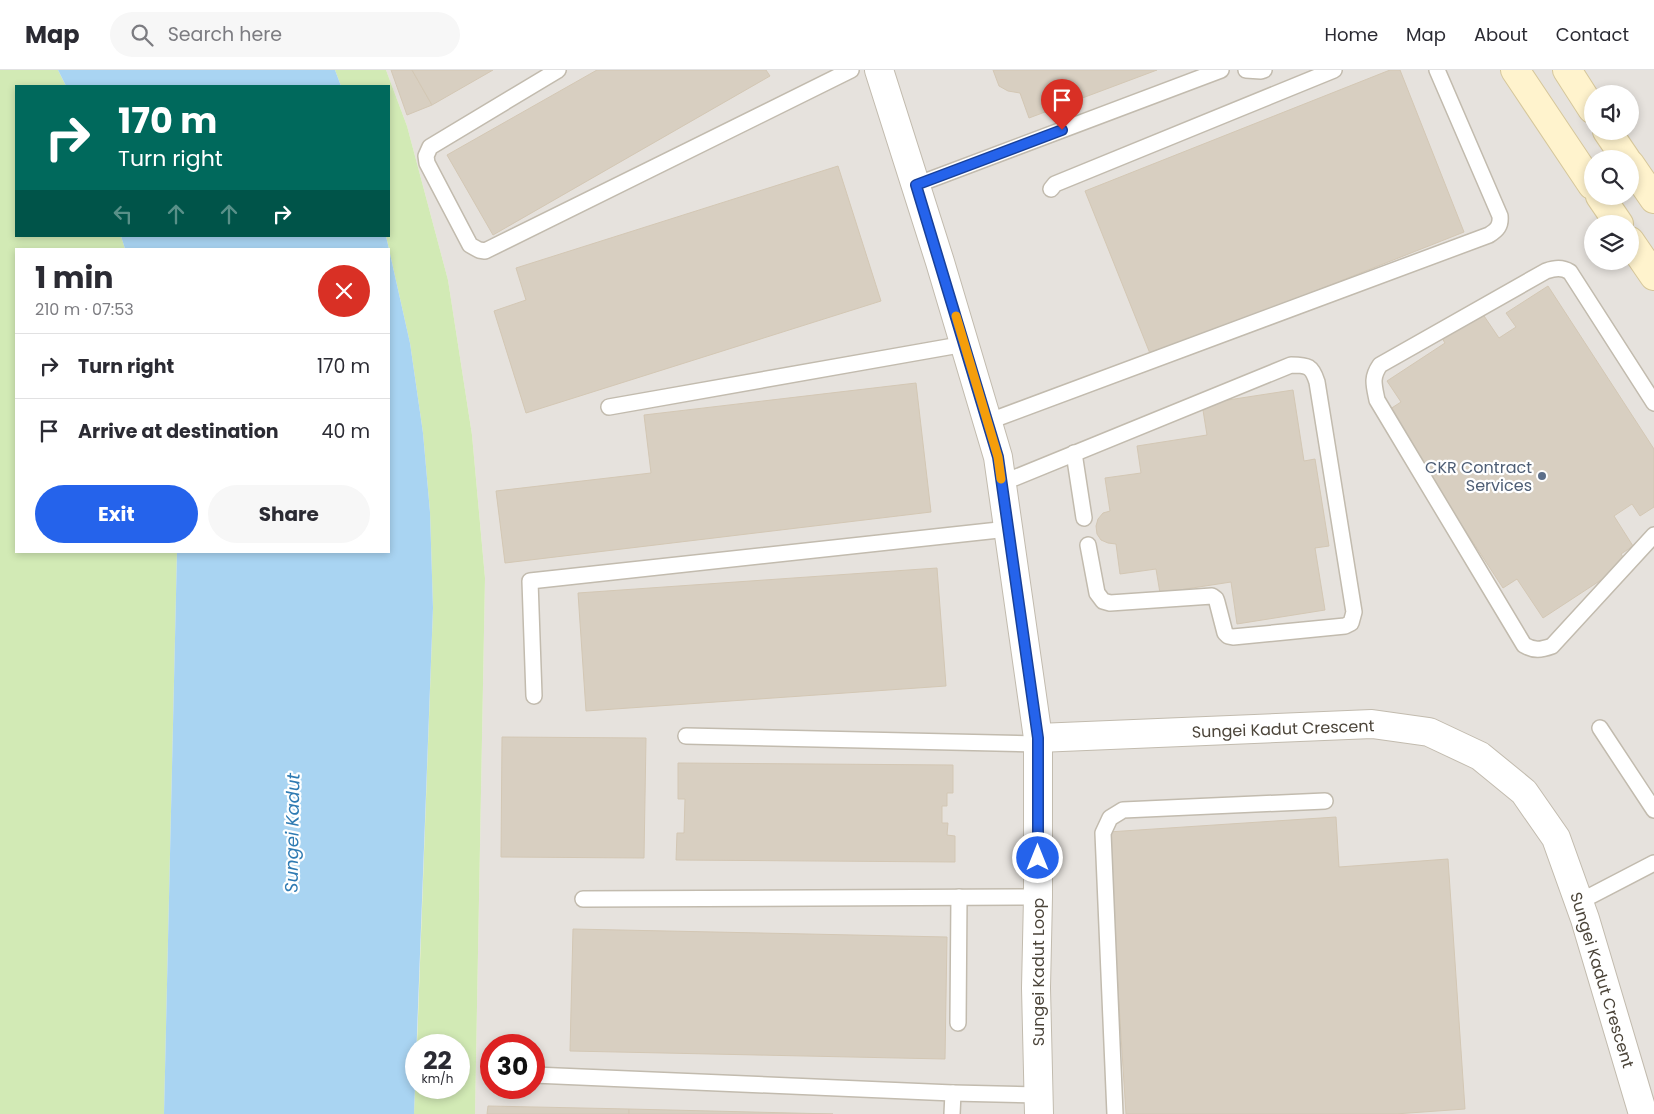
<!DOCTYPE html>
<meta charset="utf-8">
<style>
body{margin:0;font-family:Poppins,sans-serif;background:#f7f7f7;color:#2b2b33;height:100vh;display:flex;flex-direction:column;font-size:19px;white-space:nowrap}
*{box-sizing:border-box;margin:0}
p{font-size:16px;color:#7c7c81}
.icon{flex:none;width:28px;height:28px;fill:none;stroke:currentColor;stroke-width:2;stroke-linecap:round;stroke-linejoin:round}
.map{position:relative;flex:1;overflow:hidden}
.drawer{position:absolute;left:15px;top:178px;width:375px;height:305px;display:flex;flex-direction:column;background:#fff;border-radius:0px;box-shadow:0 2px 8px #0003}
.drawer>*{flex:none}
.top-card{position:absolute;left:15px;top:15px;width:375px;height:152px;border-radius:0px;box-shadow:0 2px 8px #0003;background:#00695c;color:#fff;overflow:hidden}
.buttons{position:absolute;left:1584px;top:15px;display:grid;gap:10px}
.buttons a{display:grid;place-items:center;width:55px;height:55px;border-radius:50%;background:#fff;box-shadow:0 2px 8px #0003;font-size:25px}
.speed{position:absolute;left:405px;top:964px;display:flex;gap:10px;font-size:25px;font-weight:700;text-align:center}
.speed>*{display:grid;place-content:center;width:65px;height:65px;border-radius:50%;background:#fff;box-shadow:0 2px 8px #0003;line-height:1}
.speed small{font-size:12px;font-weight:400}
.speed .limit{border:8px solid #d22;background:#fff;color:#111}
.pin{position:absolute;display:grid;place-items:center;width:42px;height:42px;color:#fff;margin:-51px -21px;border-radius:50% 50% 50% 0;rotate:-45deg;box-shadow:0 0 5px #0007}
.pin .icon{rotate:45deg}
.me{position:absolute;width:55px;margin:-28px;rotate:0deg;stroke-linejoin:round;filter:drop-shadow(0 0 4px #0008)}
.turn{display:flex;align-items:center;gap:18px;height:105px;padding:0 20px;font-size:22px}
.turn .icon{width:65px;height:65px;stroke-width:2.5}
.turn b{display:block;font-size:35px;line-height:42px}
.lanes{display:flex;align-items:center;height:48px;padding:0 20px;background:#0003;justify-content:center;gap:25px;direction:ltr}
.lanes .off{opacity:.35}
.round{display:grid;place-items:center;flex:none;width:52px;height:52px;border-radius:26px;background:#f7f7f7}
.headline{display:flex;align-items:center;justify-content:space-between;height:85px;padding:0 20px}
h1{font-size:30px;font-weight:700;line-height:38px}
.button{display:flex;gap:10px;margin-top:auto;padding:10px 20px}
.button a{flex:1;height:58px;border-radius:30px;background:#2563eb;color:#fff;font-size:20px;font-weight:700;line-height:58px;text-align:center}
.button a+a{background:#f7f7f7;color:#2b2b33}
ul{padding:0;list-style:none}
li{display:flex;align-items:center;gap:15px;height:65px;padding:0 20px;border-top:1px solid #e1e1e2}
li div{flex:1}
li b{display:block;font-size:19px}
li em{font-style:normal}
header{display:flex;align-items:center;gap:30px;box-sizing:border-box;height:70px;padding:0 25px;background:#fff;border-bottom:1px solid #e1e1e2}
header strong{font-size:24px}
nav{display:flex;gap:28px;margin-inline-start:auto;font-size:18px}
.search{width:350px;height:45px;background:#f7f7f7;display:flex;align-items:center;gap:12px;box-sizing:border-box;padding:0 18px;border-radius:28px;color:#7c7c81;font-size:19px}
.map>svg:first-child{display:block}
.industrial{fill:#e6e2dd;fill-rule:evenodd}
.green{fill:#d2eab5}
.water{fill:#a9d4f2}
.building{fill:#d8cfc1;stroke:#d3c7b4}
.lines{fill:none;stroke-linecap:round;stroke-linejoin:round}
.lane-casing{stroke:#c2bbae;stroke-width:18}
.street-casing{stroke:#c2bbae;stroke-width:30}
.secondary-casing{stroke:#d6c79b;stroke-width:30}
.lane{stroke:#fff;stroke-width:15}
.street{stroke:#fff;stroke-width:28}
.secondary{stroke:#fff3cd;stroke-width:28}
.route-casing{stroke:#184099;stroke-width:12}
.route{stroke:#2563eb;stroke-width:9}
.slow{stroke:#f59e0b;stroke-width:9}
.service-dot{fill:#5c6f8a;stroke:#fff;stroke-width:2}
.labels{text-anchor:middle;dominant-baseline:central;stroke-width:4.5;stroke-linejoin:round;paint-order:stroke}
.service-label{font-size:16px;fill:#4e5e75;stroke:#fff;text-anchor:end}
.street-label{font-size:16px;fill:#4b4439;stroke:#fff}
.water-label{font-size:18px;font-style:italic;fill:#2e7ab2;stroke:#fff}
</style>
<header>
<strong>Map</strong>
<div class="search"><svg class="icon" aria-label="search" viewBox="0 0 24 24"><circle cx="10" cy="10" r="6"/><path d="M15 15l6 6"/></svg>Search here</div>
<nav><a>Home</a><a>Map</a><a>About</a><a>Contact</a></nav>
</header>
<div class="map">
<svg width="1654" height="1044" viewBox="0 0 1654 1044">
<rect width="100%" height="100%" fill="#f6f3ec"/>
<!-- industrial -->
<path class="industrial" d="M 386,0 L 1654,0 L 1654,1044 L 475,1044 L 485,508 L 472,365 L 448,210 L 407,56 ZM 1592,24 L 1630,24 L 1630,61 L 1592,61 ZM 1592,89 L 1630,89 L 1630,126 L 1592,126 ZM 1592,154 L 1630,154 L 1630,191 L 1592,191 ZM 491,975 L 534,975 L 534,1018 L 491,1018 Z"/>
<!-- green -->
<g class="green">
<path d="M 0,0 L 58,0 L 66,16 L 16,16 L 16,166 L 121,166 L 125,179 L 16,179 L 16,481 L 177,481 L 164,1044 L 0,1044 Z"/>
<path d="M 335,0 L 386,0 L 407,56 L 448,210 L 472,365 L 485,508 L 475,1044 L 414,1044 L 416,987 L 416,1018 L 459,1018 L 459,975 L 417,975 L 433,538 L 430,442 L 423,363 L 410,273 L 386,166 L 389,166 L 389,16 L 341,16 Z"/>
</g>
<!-- water -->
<g class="water">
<path d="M 58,0 L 335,0 L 341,16 L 66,16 Z"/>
<path d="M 121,166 L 386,166 L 410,273 L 423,363 L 430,442 L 433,538 L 414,1044 L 164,1044 L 177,481 L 389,481 L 389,179 L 125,179 Z"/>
</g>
<!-- building -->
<g class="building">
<path d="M 391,0 L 412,0 L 432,35 L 407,45 Z"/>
<path d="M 412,0 L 493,0 L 432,35 Z"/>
<path d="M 597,0 L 766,0 L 770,6 L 493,165 L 447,85 Z"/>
<path d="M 993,0 L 1157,0 L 1029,48 L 1020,23 L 1008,21 L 999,16 Z"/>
<path d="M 1390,0 L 1400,0 L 1464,162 L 1151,286 L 1085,121 Z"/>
<path d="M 838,96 L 881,231 L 526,343 L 494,241 L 526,230 L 516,198 Z"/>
<path d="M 1548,216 L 1654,379 L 1654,437 L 1640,446 L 1632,434 L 1614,446 L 1633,476 L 1621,484 L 1627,493 L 1543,548 L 1517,509 L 1503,518 L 1387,341 L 1401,332 L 1387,311 L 1445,273 L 1440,265 L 1480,240 L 1499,268 L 1516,257 L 1506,243 Z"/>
<path d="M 916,313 L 931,442 L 505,493 L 496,421 L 651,403 L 644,345 Z"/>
<path d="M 1293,320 L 1304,391 L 1315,389 L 1329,476 L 1315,478 L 1325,540 L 1237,554 L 1231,512 L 1160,523 L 1156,499 L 1120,504 L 1116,474 L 1108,473 L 1101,470 L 1097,464 L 1096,456 L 1098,449 L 1103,443 L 1110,441 L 1105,408 L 1141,403 L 1137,376 L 1207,365 L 1202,334 Z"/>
<path d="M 937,498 L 946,616 L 586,641 L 578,523 Z"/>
<path d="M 502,667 L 646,668 L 644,788 L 501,787 Z"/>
<path d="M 678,693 L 953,695 L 953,723 L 947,723 L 947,736 L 942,736 L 942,753 L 948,753 L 947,765 L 955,766 L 955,792 L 676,790 L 677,763 L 684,763 L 685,729 L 678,729 Z"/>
<path d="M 1336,747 L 1339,797 L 1448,789 L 1465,1039 L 1395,1044 L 1126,1044 L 1108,762 Z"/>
<path d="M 573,859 L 947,867 L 945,989 L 570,981 Z"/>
<path d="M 488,1036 L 629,1039 L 629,1044 L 487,1044 Z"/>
<path d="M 629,1039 L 833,1044 L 629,1044 Z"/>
</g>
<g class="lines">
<!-- lane casing -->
<g class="lane-casing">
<g id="lane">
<path d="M 558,0 L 430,77 L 426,86 L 427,93 L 470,175 L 479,180 L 485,181 L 851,0"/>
<path d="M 1246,0 L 1261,1 L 1264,0"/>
<path d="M 916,115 L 1221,0"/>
<path d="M 1051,119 L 1055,114 L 1334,0"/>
<path d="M 1654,333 L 1570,202 C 1562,197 1555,198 1546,201 L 1380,295 C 1371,308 1374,315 1377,330 L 1524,575 C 1534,581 1541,580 1552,576 L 1654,465"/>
<path d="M 609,337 L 965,274"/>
<path d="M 987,352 L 1489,165 C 1497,160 1501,156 1500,146 L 1437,0"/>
<path d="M 1074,383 L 1084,448"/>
<path d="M 1002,413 L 1291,295 C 1308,295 1312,296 1317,312 L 1354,542 L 1351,553 L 1345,556 L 1233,567 L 1228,566 L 1225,563 L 1217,532 L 1216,529 L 1212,526 L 1110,533 L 1103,531 L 1097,523 L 1088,475"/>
<path d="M 534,626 L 530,511 L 1008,459"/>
<path d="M 1600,658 L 1654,740"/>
<path d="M 686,666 L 1038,674"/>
<path d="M 583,829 L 1038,827"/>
<path d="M 1579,832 L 1654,793"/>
<path d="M 958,953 L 959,827"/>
<path d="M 534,1005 L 953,1023 L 1039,1025"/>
<path d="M 952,1044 L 953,1023"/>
<path d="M 1115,1044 L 1103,763 L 1110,748 L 1123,740 L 1325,731"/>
</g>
</g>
<!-- street casing -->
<g class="street-casing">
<g id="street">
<path d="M 879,0 L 940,192 L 998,387 L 1038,668 L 1038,827 L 1036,918 L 1039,1044"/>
<path d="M 1038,668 L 1372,654 L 1429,662 L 1480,686 L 1524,722 L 1556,768 L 1585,849 L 1643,1044"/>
</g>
</g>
<!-- secondary casing -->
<g class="secondary-casing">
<g id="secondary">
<path d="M 1515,0 L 1592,115"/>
<path d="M 1567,0 L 1592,39"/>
<path d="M 1607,61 L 1626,89"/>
<path d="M 1630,94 L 1654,129"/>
<path d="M 1600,126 L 1619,154"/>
<path d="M 1630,171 L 1654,206"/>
</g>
</g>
<!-- lane -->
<use href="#lane" class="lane"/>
<!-- street -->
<use href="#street" class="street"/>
<!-- secondary -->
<use href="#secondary" class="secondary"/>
</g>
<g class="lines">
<!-- route casing -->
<g class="route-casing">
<path id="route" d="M 1038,788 L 1038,668 L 998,387 L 916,115 L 1062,60"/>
</g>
<!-- route -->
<use href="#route" class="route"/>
<!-- slow -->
<path class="slow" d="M 956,246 L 998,387 L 1001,409"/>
</g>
<!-- markers -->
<circle class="service-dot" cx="1542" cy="406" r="5"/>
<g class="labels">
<!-- service labels -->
<g class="service-label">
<text x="1532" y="397">CKR Contract<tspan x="1532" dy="18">Services</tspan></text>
</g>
<!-- street labels -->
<g class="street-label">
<text transform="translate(1283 659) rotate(-2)">Sungei Kadut Crescent</text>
<text transform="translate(1038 902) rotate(-90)">Sungei Kadut Loop</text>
<text transform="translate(1602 910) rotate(73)">Sungei Kadut Crescent</text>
</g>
<!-- water labels -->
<g class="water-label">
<text transform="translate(292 763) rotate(-89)">Sungei Kadut</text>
</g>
</g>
</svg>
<div class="buttons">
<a><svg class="icon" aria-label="sound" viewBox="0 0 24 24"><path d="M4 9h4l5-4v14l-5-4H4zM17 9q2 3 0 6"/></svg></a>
<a><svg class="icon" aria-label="search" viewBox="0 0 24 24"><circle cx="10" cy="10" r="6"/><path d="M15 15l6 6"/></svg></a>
<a><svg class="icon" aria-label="layers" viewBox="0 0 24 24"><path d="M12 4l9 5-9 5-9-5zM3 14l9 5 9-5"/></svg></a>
</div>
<div class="speed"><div>22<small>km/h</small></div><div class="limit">30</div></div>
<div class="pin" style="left:1062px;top:60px;background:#d93025"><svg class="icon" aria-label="arrive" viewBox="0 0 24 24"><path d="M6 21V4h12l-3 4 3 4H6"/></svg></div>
<svg class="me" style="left:1038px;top:788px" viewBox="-20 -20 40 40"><circle r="17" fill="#2563eb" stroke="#fff" stroke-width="3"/><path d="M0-11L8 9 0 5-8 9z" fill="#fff"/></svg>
<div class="top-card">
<div class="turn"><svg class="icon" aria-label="right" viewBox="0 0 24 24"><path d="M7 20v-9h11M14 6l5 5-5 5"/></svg><div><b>170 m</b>Turn right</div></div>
<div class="lanes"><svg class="icon off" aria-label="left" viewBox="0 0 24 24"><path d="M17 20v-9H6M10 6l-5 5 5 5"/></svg><svg class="icon off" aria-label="ahead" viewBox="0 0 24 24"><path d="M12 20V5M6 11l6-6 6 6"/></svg><svg class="icon off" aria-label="ahead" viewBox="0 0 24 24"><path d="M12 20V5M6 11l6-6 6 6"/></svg><svg class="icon" aria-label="right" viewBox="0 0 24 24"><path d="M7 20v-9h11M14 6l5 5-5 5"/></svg></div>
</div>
<section class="drawer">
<div class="headline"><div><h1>1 min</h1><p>210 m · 07:53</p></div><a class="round" style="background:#d93025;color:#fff"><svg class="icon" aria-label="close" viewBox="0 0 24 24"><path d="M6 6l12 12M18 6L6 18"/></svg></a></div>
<ul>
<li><svg class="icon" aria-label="right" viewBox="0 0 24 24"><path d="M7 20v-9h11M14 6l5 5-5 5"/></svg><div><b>Turn right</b></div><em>170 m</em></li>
<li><svg class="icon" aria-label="arrive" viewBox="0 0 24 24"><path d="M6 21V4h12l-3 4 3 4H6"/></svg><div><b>Arrive at destination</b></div><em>40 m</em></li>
</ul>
<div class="button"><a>Exit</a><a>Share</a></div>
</section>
</div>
